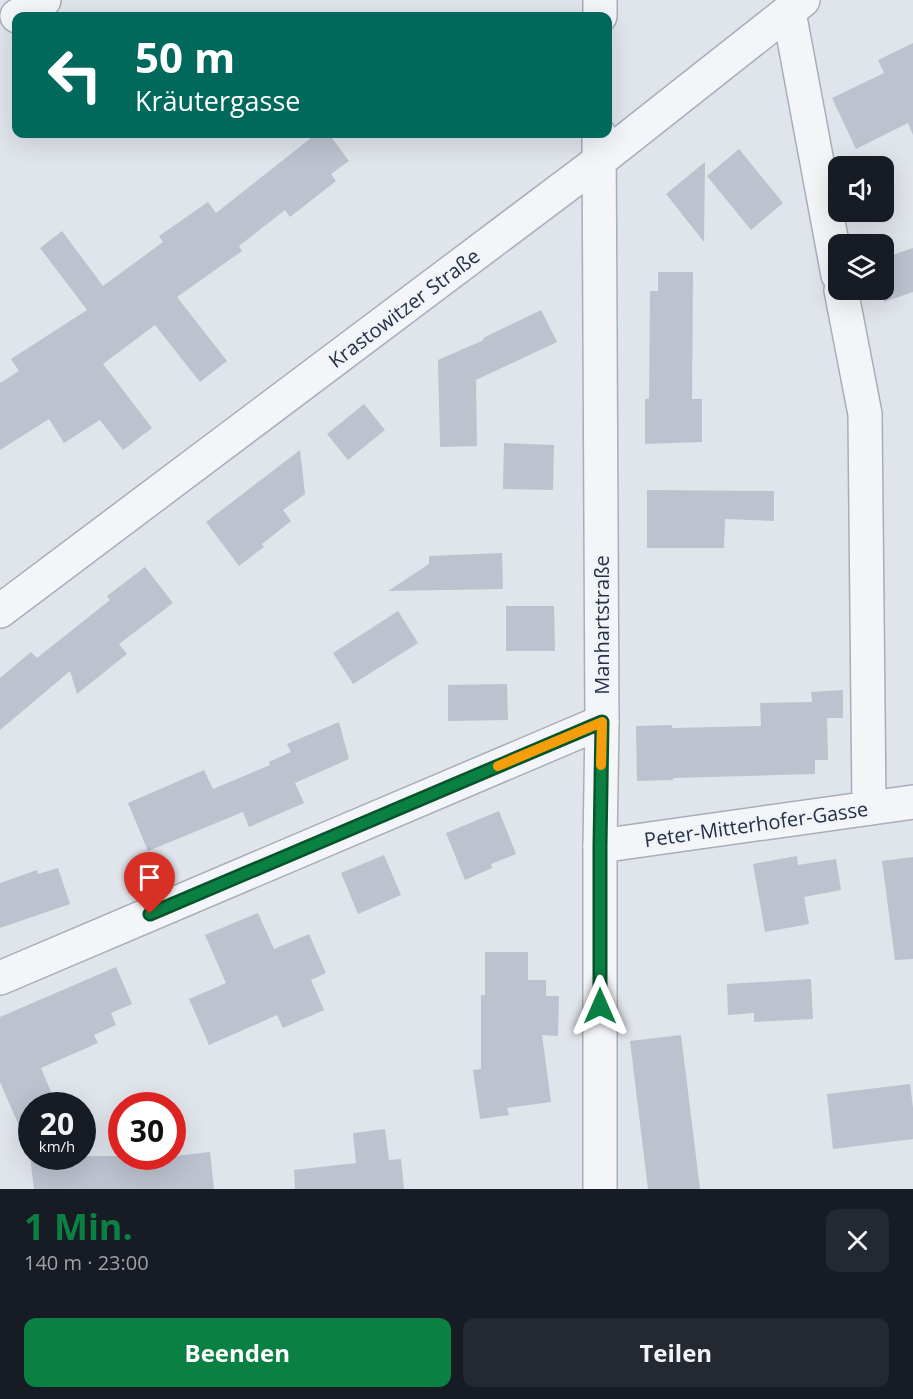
<!DOCTYPE html>
<html lang="de">
<meta charset="utf-8">
<style>
body{margin:0;font-family:"Open Sans",sans-serif;background:#242831;color:#f1f3f6;height:100vh;display:flex;flex-direction:column;font-size:22px;white-space:nowrap}
*{box-sizing:border-box;margin:0}
p{font-size:20px;color:#9ea1a6}
.icon{flex:none;width:33px;height:33px;fill:none;stroke:currentColor;stroke-width:2;stroke-linecap:round;stroke-linejoin:round}
.map{position:relative;height:1189px;overflow:hidden}
.details{display:flex;flex-direction:column;background:#171b24;flex:1}
.details>*{flex:none}
.guide{position:absolute;left:12px;top:12px;width:600px;height:126px;border-radius:12px;box-shadow:0 6px 24px #0002;background:#00695c;color:#fff;overflow:hidden}
.controls{position:absolute;left:828px;top:156px;display:grid;gap:12px}
.controls a{display:grid;place-items:center;width:66px;height:66px;border-radius:12px;background:#171b24;box-shadow:0 6px 24px #0002;font-size:30px}
.speed{position:absolute;left:18px;top:1092px;display:flex;gap:12px;font-size:30px;font-weight:700;text-align:center}
.speed>*{display:grid;place-content:center;width:78px;height:78px;border-radius:50%;background:#171b24;box-shadow:0 6px 24px #0002;line-height:1}
.speed small{font-size:15px;font-weight:400}
.speed .limit{border:9px solid #d22;background:#fff;color:#111}
.pin{position:absolute;display:grid;place-items:center;width:51px;height:51px;color:#fff;margin:-62px -26px;border-radius:50% 50% 50% 0;rotate:-45deg;box-shadow:0 0 6px #0007}
.pin .icon{rotate:45deg}
.me{position:absolute;width:66px;margin:-33px;rotate:0deg;stroke-linejoin:round;filter:drop-shadow(0 0 4px #0008)}
.turn{display:flex;align-items:center;gap:21px;height:126px;padding:0 24px;font-size:27px}
.turn .icon{width:78px;height:78px;stroke-width:2.5}
.turn b{display:block;font-size:42px;line-height:51px}
.round{display:grid;place-items:center;flex:none;width:63px;height:63px;border-radius:12px;background:#242831}
.overview{display:flex;align-items:center;justify-content:space-between;height:102px;padding:0 24px}
h1{font-size:36px;font-weight:700;line-height:45px;color:#0b8043}
.cta{display:flex;gap:12px;margin-top:auto;padding:12px 24px}
.cta a{flex:1;height:69px;border-radius:12px;background:#0b8043;color:#fff;font-size:24px;font-weight:700;line-height:69px;text-align:center}
.cta a+a{background:#242831;color:#f1f3f6}
.map>svg:first-child{display:block}
.building{fill:#bcc2ce}
.lines{fill:none;stroke-linecap:round;stroke-linejoin:round}
.street-casing{stroke:#a8aeb9;stroke-width:36}
.street{stroke:#f3f5f8;stroke-width:33}
.route-casing{stroke:#07532c;stroke-width:15}
.route{stroke:#0b8043;stroke-width:10}
.slow{stroke:#f59e0b;stroke-width:10}
.labels{text-anchor:middle;dominant-baseline:central;stroke-width:4.5;stroke-linejoin:round;paint-order:stroke}
.street-label{font-size:20px;fill:#273044;stroke:#f0f3f8}
</style>
<div class="map">
<svg width="913" height="1189" viewBox="0 0 913 1189">
<rect width="100%" height="100%" fill="#e0e4eb"/>
<!-- building -->
<g class="building">
<path d="M 913,43 L 913,135 L 908,123 L 856,149 L 832,98 L 884,73 L 878,60 Z"/>
<path d="M 316,134 L 329,134 L 349,161 L 331,174 L 336,181 L 290,217 L 285,210 L 239,246 L 242,251 L 177,297 L 227,361 L 200,382 L 155,325 L 103,364 L 152,428 L 123,450 L 100,420 L 64,443 L 49,419 L 0,450 L 0,383 L 19,371 L 11,359 L 87,310 L 40,248 L 62,231 L 103,286 L 163,242 L 159,236 L 208,202 L 216,213 Z"/>
<path d="M 739,149 L 783,203 L 751,230 L 707,176 Z"/>
<path d="M 705,162 L 704,242 L 666,194 Z"/>
<path d="M 913,248 L 913,292 L 884,302 L 884,258 Z"/>
<path d="M 658,272 L 693,272 L 692,399 L 702,399 L 702,442 L 645,444 L 645,399 L 649,399 L 650,291 L 658,291 Z"/>
<path d="M 541,310 L 557,342 L 476,380 L 477,446 L 440,447 L 438,360 L 484,340 L 483,338 Z"/>
<path d="M 364,404 L 385,430 L 348,460 L 327,434 Z"/>
<path d="M 504,443 L 554,445 L 553,490 L 503,489 Z"/>
<path d="M 300,450 L 305,494 L 283,510 L 291,521 L 262,544 L 264,547 L 239,566 L 206,522 Z"/>
<path d="M 647,490 L 774,491 L 774,521 L 725,519 L 724,548 L 647,548 Z"/>
<path d="M 502,553 L 503,589 L 388,591 L 429,564 L 429,556 Z"/>
<path d="M 145,567 L 173,603 L 119,644 L 127,654 L 77,694 L 70,671 L 0,730 L 0,678 L 31,652 L 37,658 L 110,600 L 107,596 Z"/>
<path d="M 506,606 L 554,606 L 555,651 L 506,651 Z"/>
<path d="M 398,611 L 418,643 L 353,684 L 333,653 Z"/>
<path d="M 507,684 L 508,720 L 448,721 L 448,685 Z"/>
<path d="M 843,690 L 843,718 L 827,718 L 828,760 L 815,760 L 815,774 L 673,778 L 673,780 L 637,781 L 636,726 L 672,725 L 672,728 L 761,726 L 760,703 L 812,702 L 811,692 Z"/>
<path d="M 339,722 L 349,759 L 295,783 L 304,803 L 249,827 L 243,812 L 148,851 L 128,803 L 204,770 L 213,789 L 270,765 L 269,762 L 291,752 L 287,744 Z"/>
<path d="M 499,811 L 516,854 L 491,864 L 492,868 L 465,880 L 446,833 Z"/>
<path d="M 384,855 L 401,895 L 358,914 L 341,873 Z"/>
<path d="M 797,856 L 798,865 L 836,859 L 841,890 L 804,897 L 809,924 L 765,932 L 753,864 Z"/>
<path d="M 913,857 L 913,959 L 895,960 L 882,861 Z"/>
<path d="M 58,868 L 70,904 L 0,928 L 0,883 L 37,870 L 38,874 Z"/>
<path d="M 258,913 L 274,949 L 309,934 L 326,973 L 311,980 L 324,1010 L 283,1028 L 277,1015 L 209,1045 L 189,999 L 226,983 L 205,935 Z"/>
<path d="M 485,952 L 528,952 L 528,980 L 546,980 L 546,996 L 559,996 L 558,1036 L 542,1035 L 551,1102 L 507,1108 L 509,1115 L 480,1119 L 473,1070 L 481,1069 L 481,995 L 485,995 Z"/>
<path d="M 116,967 L 132,1004 L 111,1013 L 116,1025 L 94,1035 L 98,1043 L 41,1068 L 57,1106 L 32,1106 L 32,1156 L 139,1156 L 140,1160 L 210,1152 L 214,1189 L 34,1189 L 29,1149 L 0,1082 L 0,1017 Z"/>
<path d="M 811,979 L 813,1019 L 754,1022 L 754,1013 L 728,1015 L 727,984 Z"/>
<path d="M 681,1035 L 700,1189 L 648,1189 L 630,1041 Z"/>
<path d="M 910,1084 L 913,1108 L 913,1139 L 833,1149 L 827,1094 Z"/>
<path d="M 385,1129 L 389,1160 L 401,1159 L 404,1189 L 295,1189 L 294,1170 L 356,1163 L 353,1133 Z"/>
</g>
<g class="lines">
<!-- street casing -->
<g class="street-casing">
<g id="street">
<path d="M 789,12 L 838,275"/>
<path d="M 17,16 L 44,0"/>
<path d="M 600,16 L 600,0"/>
<path d="M 599,134 L 602,722 L 600,846 L 600,1189"/>
<path d="M 841,290 L 865,414 L 869,808"/>
<path d="M 0,611 L 599,161 L 803,0"/>
<path d="M 600,846 L 913,802"/>
<path d="M 0,978 L 602,722"/>
</g>
</g>
<!-- street -->
<use href="#street" class="street"/>
</g>
<g class="lines">
<!-- route casing -->
<g class="route-casing">
<path id="route" d="M 150,914 L 602,722 L 600,846 L 600,1006"/>
</g>
<!-- route -->
<use href="#route" class="route"/>
<!-- slow -->
<path class="slow" d="M 498,766 L 602,722 L 601,765"/>
</g>
<g class="labels">
<!-- street labels -->
<g class="street-label">
<text transform="translate(404 308) rotate(-37)">Krastowitzer Straße</text>
<text transform="translate(601 625) rotate(-90)">Manhartstraße</text>
<text transform="translate(756 824) rotate(-8)">Peter-Mitterhofer-Gasse</text>
</g>
</g>
</svg>
<div class="controls">
<a><svg class="icon" aria-label="sound" viewBox="0 0 24 24"><path d="M4 9h4l5-4v14l-5-4H4zM17 9q2 3 0 6"/></svg></a>
<a><svg class="icon" aria-label="layers" viewBox="0 0 24 24"><path d="M12 4l9 5-9 5-9-5zM3 14l9 5 9-5"/></svg></a>
</div>
<div class="speed"><div>20<small>km/h</small></div><div class="limit">30</div></div>
<div class="pin" style="left:150px;top:914px;background:#d93025"><svg class="icon" aria-label="arrive" viewBox="0 0 24 24"><path d="M6 21V4h12l-3 4 3 4H6"/></svg></div>
<svg class="me" style="left:600px;top:1006px" viewBox="-20 -20 40 40"><path d="M0-17L14 15 0 8-14 15z" fill="#0b8043" stroke="#fff" stroke-width="4"/></svg>
<div class="guide">
<div class="turn"><svg class="icon" aria-label="left" viewBox="0 0 24 24"><path d="M17 20v-9H6M10 6l-5 5 5 5"/></svg><div><b>50 m</b>Kräutergasse</div></div>
</div>
</div>
<section class="details">
<div class="overview"><div><h1>1 Min.</h1><p>140 m · 23:00</p></div><a class="round"><svg class="icon" aria-label="close" viewBox="0 0 24 24"><path d="M6 6l12 12M18 6L6 18"/></svg></a></div>
<div class="cta"><a>Beenden</a><a>Teilen</a></div>
</section>
